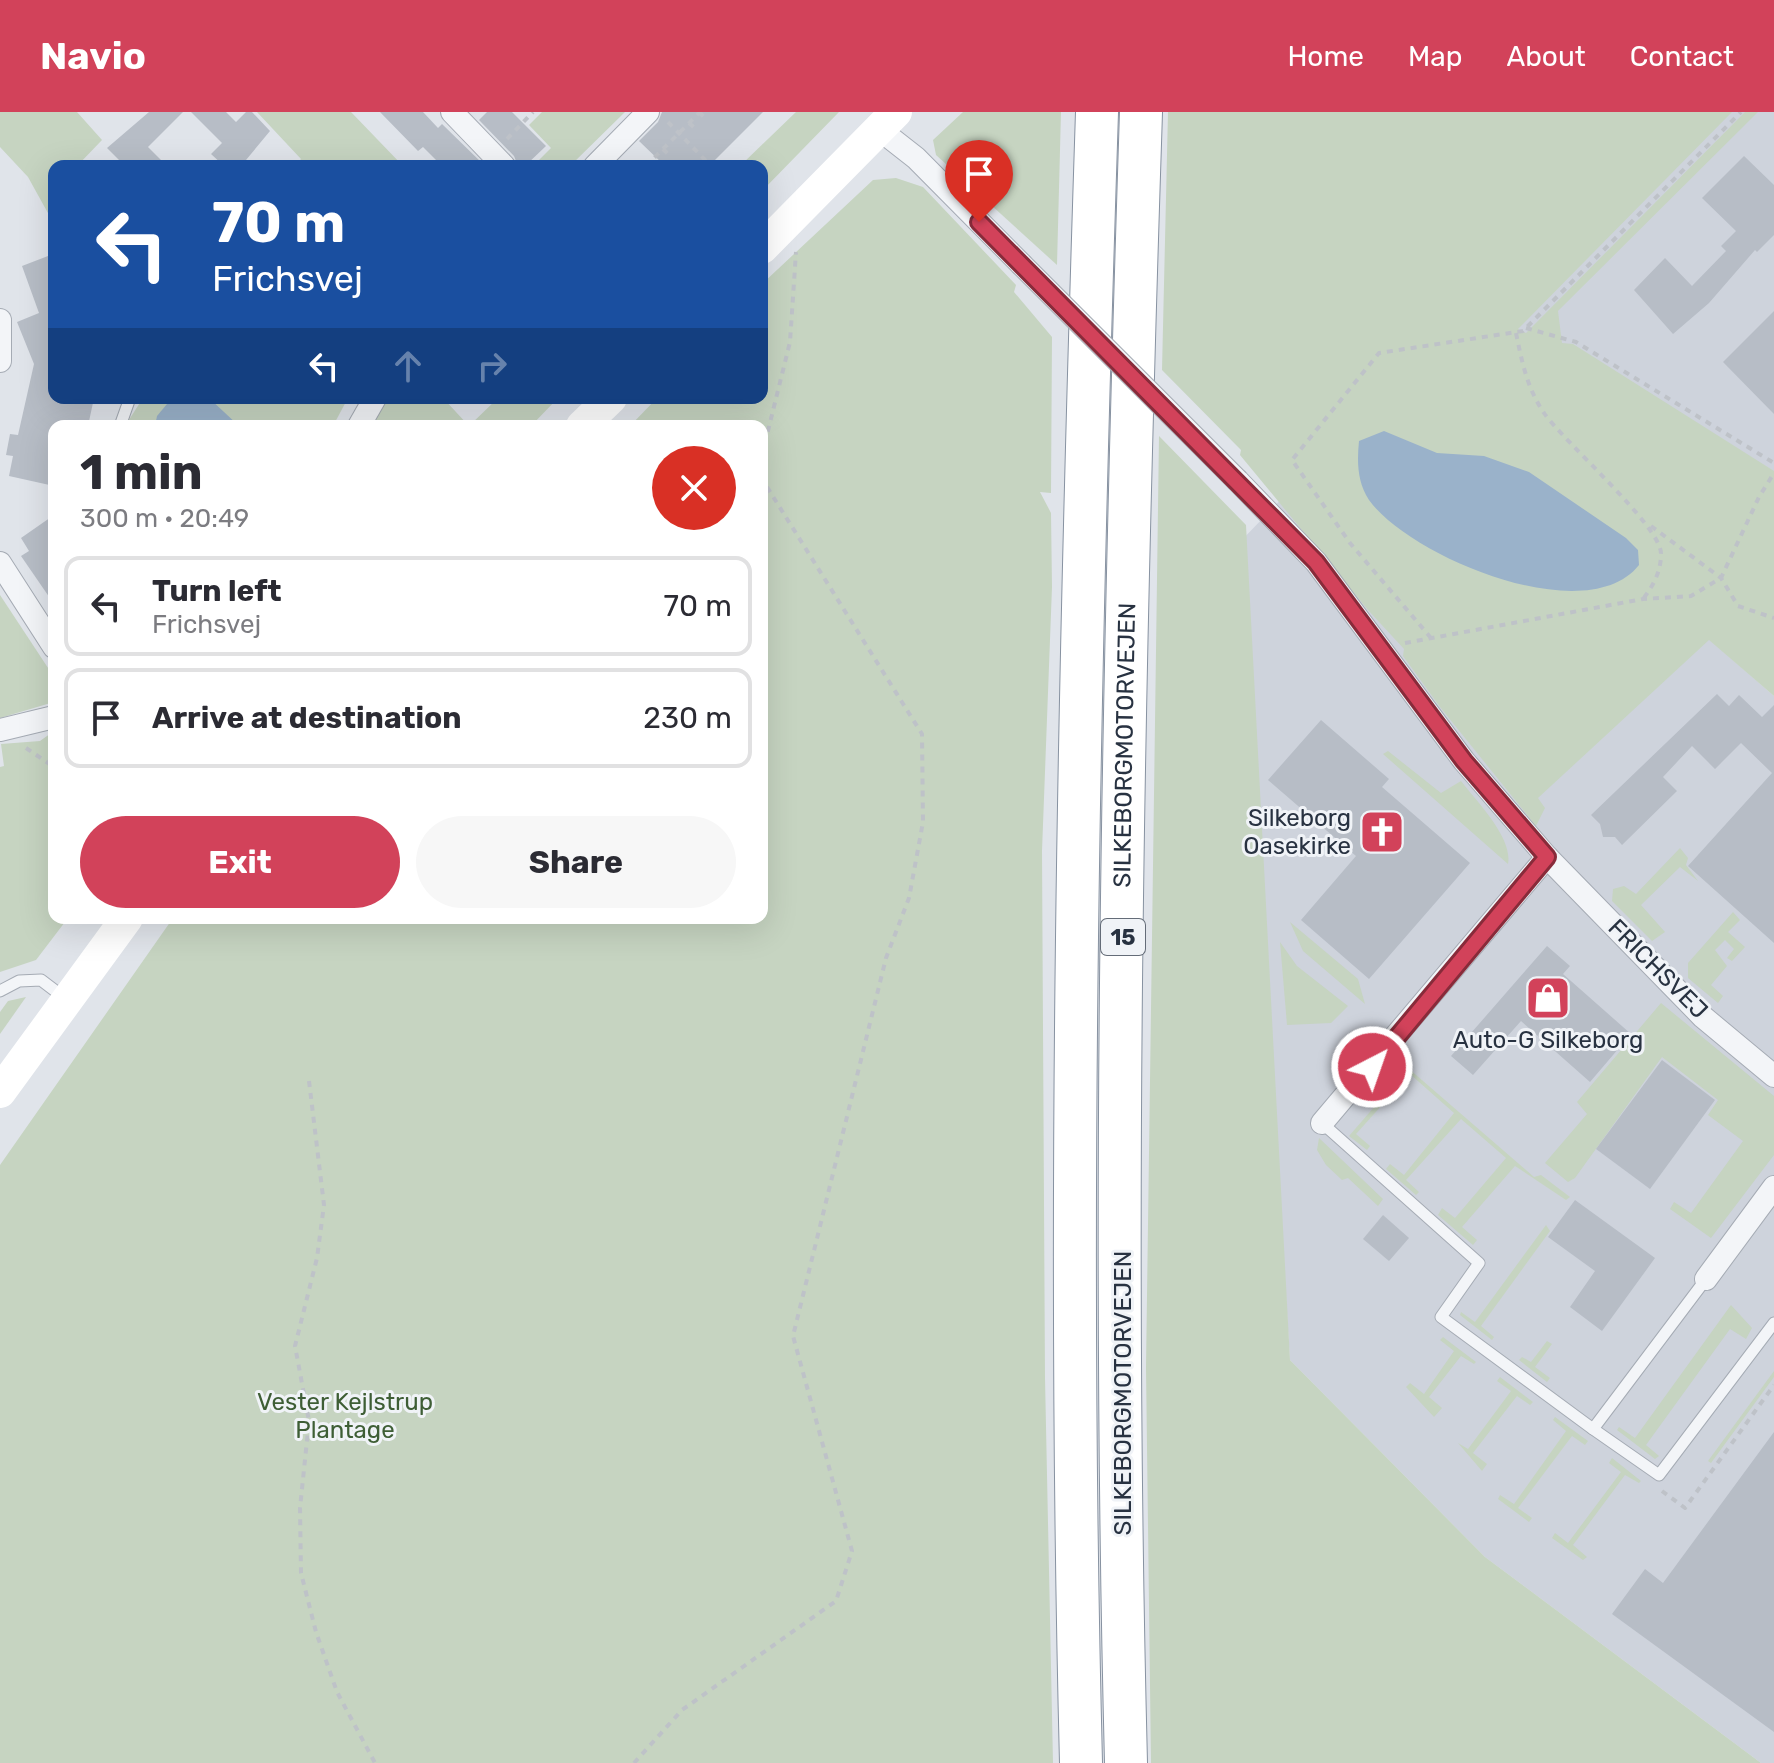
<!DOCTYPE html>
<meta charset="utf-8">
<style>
body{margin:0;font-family:Rubik,sans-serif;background:#f7f7f7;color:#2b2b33;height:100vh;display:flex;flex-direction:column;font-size:30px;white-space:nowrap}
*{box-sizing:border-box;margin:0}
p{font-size:26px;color:#7c7c81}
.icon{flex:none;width:44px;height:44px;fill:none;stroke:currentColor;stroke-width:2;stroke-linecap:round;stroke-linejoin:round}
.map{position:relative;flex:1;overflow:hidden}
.sheet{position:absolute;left:48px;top:308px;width:720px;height:504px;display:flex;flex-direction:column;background:#fff;border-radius:16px;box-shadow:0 8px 32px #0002}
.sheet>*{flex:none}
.top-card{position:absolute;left:48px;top:48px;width:720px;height:244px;border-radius:16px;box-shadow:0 8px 32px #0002;background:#1a4fa0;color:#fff;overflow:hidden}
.pin{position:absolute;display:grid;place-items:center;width:68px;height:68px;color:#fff;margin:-82px -34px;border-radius:50% 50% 50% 0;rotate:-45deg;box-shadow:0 0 8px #0007}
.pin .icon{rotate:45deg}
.me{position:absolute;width:88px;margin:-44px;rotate:41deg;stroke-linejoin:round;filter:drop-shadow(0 0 6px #0008)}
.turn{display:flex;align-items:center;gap:28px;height:168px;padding:0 32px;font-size:36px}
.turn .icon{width:104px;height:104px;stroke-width:2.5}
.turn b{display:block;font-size:56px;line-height:68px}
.lanes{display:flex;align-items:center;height:76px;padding:0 32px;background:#0003;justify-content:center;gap:40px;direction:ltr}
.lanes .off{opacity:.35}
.round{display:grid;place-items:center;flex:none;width:84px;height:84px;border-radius:42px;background:#f7f7f7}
.head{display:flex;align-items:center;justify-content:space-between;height:136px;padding:0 32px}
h1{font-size:48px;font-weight:700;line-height:60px}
.action{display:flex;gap:16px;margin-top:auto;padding:16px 32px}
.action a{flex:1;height:92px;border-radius:48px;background:#d2425a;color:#fff;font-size:32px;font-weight:700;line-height:92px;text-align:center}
.action a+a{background:#f7f7f7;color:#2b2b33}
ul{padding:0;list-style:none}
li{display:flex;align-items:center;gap:24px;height:100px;margin:0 16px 12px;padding:0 16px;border:4px solid #e1e1e2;border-radius:16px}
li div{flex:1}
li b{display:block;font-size:30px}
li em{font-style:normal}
header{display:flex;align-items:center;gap:48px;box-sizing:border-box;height:112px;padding:0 40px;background:#d2425a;color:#fff}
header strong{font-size:38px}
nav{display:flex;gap:44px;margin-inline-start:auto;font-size:28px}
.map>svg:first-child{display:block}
.built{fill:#ced3dc}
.green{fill:#c6d4c1}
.water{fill:#9ab2ca}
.building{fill:#b7bdc6}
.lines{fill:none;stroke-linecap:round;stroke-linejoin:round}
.lane-casing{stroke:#a5abb4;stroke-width:13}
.street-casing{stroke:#a5abb4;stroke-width:24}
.highway-casing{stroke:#8792a1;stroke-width:44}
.path{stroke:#bec2c8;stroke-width:4;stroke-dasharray:6 6;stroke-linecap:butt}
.lane{stroke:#f3f5f8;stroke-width:11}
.street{stroke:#f3f5f8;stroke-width:22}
.secondary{stroke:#fff;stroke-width:32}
.highway{stroke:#fff;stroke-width:42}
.street-bridge-casing{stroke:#a5abb4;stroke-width:24;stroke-linecap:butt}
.street-bridge{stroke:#f3f5f8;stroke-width:22}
.route-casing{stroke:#882b3a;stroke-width:20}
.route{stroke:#d2425a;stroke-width:14}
.labels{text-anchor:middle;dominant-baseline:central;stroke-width:6;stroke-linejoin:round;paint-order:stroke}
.shield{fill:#f0f3f7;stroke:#646c78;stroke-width:2}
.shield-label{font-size:22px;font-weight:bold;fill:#283241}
.street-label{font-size:24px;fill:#283241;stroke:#f0f3f7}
.poi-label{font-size:24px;fill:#283241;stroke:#f0f3f7;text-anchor:end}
.park-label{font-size:24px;fill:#3e5e35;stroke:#f0f3f7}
</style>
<header>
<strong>Navio</strong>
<nav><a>Home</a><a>Map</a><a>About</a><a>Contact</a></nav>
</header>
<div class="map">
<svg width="1774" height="1651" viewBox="0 0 1774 1651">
<rect width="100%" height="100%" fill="#e0e4ea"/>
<!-- built -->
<path class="built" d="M 1654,0 L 1774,0 L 1774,454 L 1710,528 L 1774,584 L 1774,1651 L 1761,1651 L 1485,1445 L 1290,1248 L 1238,432 Z"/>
<!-- green -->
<g class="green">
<path d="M 0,0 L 77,0 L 102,28 L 77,54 L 54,54 L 54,112 L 28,65 L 0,35 Z"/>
<path d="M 257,0 L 351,0 L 403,54 L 295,54 L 301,47 Z"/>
<path d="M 542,0 L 625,0 L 570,54 L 533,54 L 551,36 L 529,13 Z"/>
<path d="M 796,0 L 839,0 L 762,79 L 762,54 L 740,54 Z"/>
<path d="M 963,0 L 1061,0 L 1057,153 L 936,43 L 933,28 Z"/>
<path d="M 1168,0 L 1732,0 L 1518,217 L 1526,221 L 1745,0 L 1758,0 L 1558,199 L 1562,231 L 1573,232 L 1774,359 L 1774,584 L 1709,528 L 1538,686 L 1545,696 L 1536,714 L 1440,595 L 1403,544 L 1404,537 L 1368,498 L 1240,343 L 1241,338 L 1162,258 Z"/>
<path d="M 896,66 L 923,75 L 1016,173 L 1014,180 L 1052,225 L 1051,381 L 1040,380 L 1051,401 L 1052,475 L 1042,739 L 1045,1266 L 1053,1651 L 0,1651 L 0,1053 L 173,806 L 762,806 L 762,314 L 630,314 L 657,286 L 762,286 L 762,172 L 873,68 Z"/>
<path d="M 143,286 L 348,286 L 333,314 L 125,314 Z"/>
<path d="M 380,286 L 443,286 L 469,314 L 498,286 L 558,286 L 531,314 L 364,314 Z"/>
<path d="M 1159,324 L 1246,413 L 1290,1248 L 1485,1445 L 1761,1651 L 1151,1651 L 1146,1256 Z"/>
<path d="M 0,483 L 54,565 L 54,590 L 0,606 Z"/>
<path d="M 54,619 L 54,806 L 68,806 L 36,848 L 0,860 L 0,655 L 4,654 L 1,632 L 40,629 Z"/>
<path d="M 1388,639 L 1441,681 L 1461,669 C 1478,691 1513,726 1508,752 L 1383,642 Z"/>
<path d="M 1680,736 L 1688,746 L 1686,753 L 1698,769 L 1680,755 L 1641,793 L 1665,820 L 1652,829 L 1612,789 L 1613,777 L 1624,774 L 1636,782 Z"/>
<path d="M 1733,800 L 1740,808 L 1728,820 L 1745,835 L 1732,849 L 1727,846 L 1734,837 L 1725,828 L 1715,838 L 1727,854 L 1711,873 L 1723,884 L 1718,891 L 1688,866 L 1688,851 Z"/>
<path d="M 1290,810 L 1358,867 L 1365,892 L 1303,839 Z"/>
<path d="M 1280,830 L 1297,854 L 1348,894 L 1331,911 L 1287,913 Z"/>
<path d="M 26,885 L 0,922 L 0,900 L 8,889 Z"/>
<path d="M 1661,891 L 1774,984 L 1774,1043 L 1711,1126 L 1670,1097 L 1674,1090 L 1691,1101 L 1743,1029 L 1708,1003 L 1718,988 L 1662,945 L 1575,1066 L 1568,1070 L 1545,1051 L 1587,1002 L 1577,990 Z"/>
<path d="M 1408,956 L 1534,1065 L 1541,1063 L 1570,1085 L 1566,1088 L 1515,1054 L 1462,1115 L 1477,1128 L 1473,1133 L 1438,1103 L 1442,1096 L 1455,1106 L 1506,1046 L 1461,1007 L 1406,1068 L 1419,1080 L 1416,1083 L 1386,1057 L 1390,1052 L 1404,1063 L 1454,1001 L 1410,962 L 1356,1022 L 1370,1034 L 1367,1038 L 1349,1024 Z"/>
<path d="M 1319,1026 L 1383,1087 L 1378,1094 L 1348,1066 L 1342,1068 L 1326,1053 L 1317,1038 Z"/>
<path d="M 1546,1113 L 1550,1119 L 1481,1214 L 1494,1225 L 1492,1228 L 1460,1203 L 1461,1200 L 1475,1210 Z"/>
<path d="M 1731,1193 L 1752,1216 L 1746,1227 L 1730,1217 L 1646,1333 L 1659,1344 L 1655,1347 L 1617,1318 L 1619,1315 L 1635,1326 Z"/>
<path d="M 1443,1225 L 1476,1250 L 1474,1252 L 1461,1244 L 1429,1285 L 1442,1296 L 1434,1305 L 1406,1275 L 1410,1271 L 1424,1282 L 1454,1239 L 1440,1228 Z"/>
<path d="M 1547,1229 L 1552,1232 L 1535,1255 L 1550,1266 L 1547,1270 L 1519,1248 L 1522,1245 L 1531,1250 Z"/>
<path d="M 1774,1259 L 1774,1265 L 1711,1351 L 1708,1349 Z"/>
<path d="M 1500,1265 L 1533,1290 L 1530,1293 L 1517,1284 L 1473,1341 L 1487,1352 L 1482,1359 L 1458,1331 L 1468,1337 L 1511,1279 L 1497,1269 Z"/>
<path d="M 1555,1305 L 1588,1329 L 1585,1333 L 1572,1324 L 1518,1396 L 1532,1406 L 1529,1410 L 1498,1387 L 1500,1383 L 1514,1392 L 1566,1319 L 1553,1308 Z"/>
<path d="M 1612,1346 L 1641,1369 L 1639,1371 L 1625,1363 L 1573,1433 L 1587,1445 L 1583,1448 L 1552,1426 L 1555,1421 L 1568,1431 L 1621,1360 L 1609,1351 Z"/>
</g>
<!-- water -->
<g class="water">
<path d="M 172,286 L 209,286 L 239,314 L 155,314 L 157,304 Z"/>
<path d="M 1384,319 L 1437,341 L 1484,344 L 1529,360 L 1626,426 L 1638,438 L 1639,453 C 1587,519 1410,445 1369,388 C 1357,370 1357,349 1359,329 Z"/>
</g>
<!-- building -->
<g class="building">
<path d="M 149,0 L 183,0 L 148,35 L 167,54 L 125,54 L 107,36 Z"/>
<path d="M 191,0 L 226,0 L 236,10 L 246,0 L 252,0 L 270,19 L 241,54 L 224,54 L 211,42 L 222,31 Z"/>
<path d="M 380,0 L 423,0 L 438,16 L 442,12 L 485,54 L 442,54 L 423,35 L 418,39 Z"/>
<path d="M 487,0 L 512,0 L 546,34 L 525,54 L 518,54 L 514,44 L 479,8 Z"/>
<path d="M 662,0 L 763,0 L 709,54 L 665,54 L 639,29 L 658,10 Z"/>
<path d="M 1744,44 L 1774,73 L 1774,123 L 1757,140 L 1755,138 L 1709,191 L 1673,222 L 1634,178 L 1665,146 L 1692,174 L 1726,139 L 1721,134 L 1736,119 L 1702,86 Z"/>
<path d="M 48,144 L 54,160 L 54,286 L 94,286 L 88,314 L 54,314 L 54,374 L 9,364 L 13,344 L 6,343 L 10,322 L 18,323 L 34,252 L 17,210 L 39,201 L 22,154 Z"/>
<path d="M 1774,199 L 1774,302 L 1723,250 Z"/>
<path d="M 54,403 L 54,492 L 21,444 L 29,439 L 21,426 Z"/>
<path d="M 1717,582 L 1729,594 L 1739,583 L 1762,605 L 1774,593 L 1774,831 L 1688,754 L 1772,661 L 1741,631 L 1715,657 L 1692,634 L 1663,665 L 1677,679 L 1622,733 L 1615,725 L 1603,725 L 1600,712 L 1591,703 Z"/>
<path d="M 1321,608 L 1389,667 L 1382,675 L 1470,751 L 1369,867 L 1301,808 L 1356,744 L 1268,668 Z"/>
<path d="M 1547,834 L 1570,854 L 1563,862 L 1631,922 L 1590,970 L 1521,909 L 1473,963 L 1451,944 Z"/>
<path d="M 1662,948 L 1715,988 L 1650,1077 L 1596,1037 Z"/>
<path d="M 1575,1088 L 1655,1146 L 1602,1219 L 1570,1195 L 1595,1159 L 1548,1125 Z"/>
<path d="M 1383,1103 L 1409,1126 L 1389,1149 L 1363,1127 Z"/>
<path d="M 1774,1320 L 1774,1620 L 1612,1502 L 1645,1457 L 1663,1471 Z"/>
</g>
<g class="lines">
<!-- lane casing -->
<g class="lane-casing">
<g id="lane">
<path d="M 120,314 L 130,286"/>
<path d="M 0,879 L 19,869 L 41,868 L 66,887"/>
<path d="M 1322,1011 L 1479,1151 L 1441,1205 L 1593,1317 L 1706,1167"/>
<path d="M 1593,1317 L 1659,1363 L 1774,1211"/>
</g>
</g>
<!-- street casing -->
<g class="street-casing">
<g id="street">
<path d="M 452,0 L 504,54"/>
<path d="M 879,17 L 916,46 L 1021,152"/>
<path d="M 595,54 L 648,0"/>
<path d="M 0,208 L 0,249"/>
<path d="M 359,314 L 375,286"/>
<path d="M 1238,369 L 1316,450 L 1464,649 L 1547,745 L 1703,905 L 1774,964"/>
<path d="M 0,451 L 54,535"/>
<path d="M 0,618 L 54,605"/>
<path d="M 1322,1011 L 1547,745"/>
<path d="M 1706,1167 L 1774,1075"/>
</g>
</g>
<!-- highway casing -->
<g class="highway-casing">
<g id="highway">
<path d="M 1081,1651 C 1067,1101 1079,550 1097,0"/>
<path id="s1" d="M 1126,1651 C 1112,1101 1123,550 1141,0"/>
</g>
</g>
<!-- path -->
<g class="path">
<path d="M 699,0 L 707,8"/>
<path d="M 668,10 L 711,54"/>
<path d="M 689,11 L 698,19"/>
<path d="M 507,27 L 533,0"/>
<path d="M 663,37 L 671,45"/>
<path d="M 646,54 L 700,0"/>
<path d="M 1526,216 L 1576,230 L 1774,351"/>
<path d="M 1516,221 C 1522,250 1527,276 1544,301 C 1565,331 1662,415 1661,442 C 1661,460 1653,474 1643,487"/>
<path d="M 762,343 L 790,230 L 796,140"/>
<path d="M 1651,414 L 1721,466 L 1738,494 L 1774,506"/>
<path d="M 1431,526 L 1350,431 L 1292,348 L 1379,241 L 1523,219 L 1741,0"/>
<path d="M 1405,531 L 1643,487 L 1691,484 L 1721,466 L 1759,385 L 1774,361"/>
<path d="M 26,636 L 54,655"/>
<path d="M 309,969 L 324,1093 L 317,1146 L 295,1234 L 309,1309 L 300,1396 L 301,1461 L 316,1520 L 337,1580 L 375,1651"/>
<path d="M 1662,1379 L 1685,1396 L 1774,1273"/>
<path d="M 634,1651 L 682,1598 L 836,1489 L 852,1439 L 793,1224 L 886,846 L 909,786 L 923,710 L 922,622 L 762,367"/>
</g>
<!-- lane -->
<use href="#lane" class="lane"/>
<!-- street -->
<use href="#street" class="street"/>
<!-- secondary -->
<g class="secondary">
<path d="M 762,136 L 896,0"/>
<path d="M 582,314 L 611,286"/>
<path d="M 0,980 L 127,806"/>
</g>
<!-- highway -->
<use href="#highway" class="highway"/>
<!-- street-bridge casing -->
<g class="street-bridge-casing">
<path id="street-bridge" d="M 1021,152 L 1238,369"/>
</g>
<!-- street-bridge -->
<use href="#street-bridge" class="street-bridge"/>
</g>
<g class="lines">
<!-- route casing -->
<g class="route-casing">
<path id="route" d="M 979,110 L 1316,450 L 1464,649 L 1547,745 L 1372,955"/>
</g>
<!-- route -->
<use href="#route" class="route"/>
</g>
<!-- icons -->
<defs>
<g id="church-square" transform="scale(2.3)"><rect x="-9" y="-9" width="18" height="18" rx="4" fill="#d2425a" stroke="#f0f3f7"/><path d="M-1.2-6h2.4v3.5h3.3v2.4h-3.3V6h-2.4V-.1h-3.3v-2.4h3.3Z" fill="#fff"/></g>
<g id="shop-square" transform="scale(2.3)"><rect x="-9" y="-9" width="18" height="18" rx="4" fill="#d2425a" stroke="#f0f3f7"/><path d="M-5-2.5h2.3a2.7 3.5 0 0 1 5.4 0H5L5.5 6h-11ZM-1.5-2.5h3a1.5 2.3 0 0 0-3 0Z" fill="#fff"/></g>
</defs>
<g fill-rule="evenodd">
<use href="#church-square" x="1382" y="720"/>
<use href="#shop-square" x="1548" y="886"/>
</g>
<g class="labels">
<!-- shield labels -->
<rect class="shield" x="1101" y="807" width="44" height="36" rx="6"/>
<g class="shield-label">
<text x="1123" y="825">15</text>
</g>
<!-- street labels -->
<g class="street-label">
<text stroke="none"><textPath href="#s1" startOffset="1018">SILKEBORGMOTORVEJEN</textPath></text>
<text transform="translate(1658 857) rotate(45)">FRICHSVEJ</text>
<text transform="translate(1123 1281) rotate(-90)">SILKEBORGMOTORVEJEN</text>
</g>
<!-- poi labels -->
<g class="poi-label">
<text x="1351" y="706">Silkeborg<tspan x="1351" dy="28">Oasekirke</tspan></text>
<text x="1548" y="928" text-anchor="middle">Auto-G Silkeborg</text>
</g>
<!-- park labels -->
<g class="park-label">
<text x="345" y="1290">Vester Kejlstrup<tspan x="345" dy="28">Plantage</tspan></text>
</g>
</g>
</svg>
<div class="pin" style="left:979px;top:110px;background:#d93025"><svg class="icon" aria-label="arrive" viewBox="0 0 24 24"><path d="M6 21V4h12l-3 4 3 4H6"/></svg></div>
<svg class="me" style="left:1372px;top:955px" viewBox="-20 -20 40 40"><circle r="17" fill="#d2425a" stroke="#fff" stroke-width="3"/><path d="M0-11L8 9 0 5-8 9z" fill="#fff"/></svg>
<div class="top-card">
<div class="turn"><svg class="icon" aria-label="left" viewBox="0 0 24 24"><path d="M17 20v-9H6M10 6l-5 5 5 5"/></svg><div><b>70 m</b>Frichsvej</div></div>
<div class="lanes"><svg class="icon" aria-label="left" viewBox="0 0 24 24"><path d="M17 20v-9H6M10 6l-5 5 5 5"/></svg><svg class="icon off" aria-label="ahead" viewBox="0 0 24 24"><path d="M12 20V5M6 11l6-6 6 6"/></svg><svg class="icon off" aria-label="right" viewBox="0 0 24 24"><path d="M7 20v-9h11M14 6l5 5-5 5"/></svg></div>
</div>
<section class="sheet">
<div class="head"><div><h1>1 min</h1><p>300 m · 20:49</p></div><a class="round" style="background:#d93025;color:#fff"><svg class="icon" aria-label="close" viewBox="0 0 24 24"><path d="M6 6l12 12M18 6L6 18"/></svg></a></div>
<ul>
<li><svg class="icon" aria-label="left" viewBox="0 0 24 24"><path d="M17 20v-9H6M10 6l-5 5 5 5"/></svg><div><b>Turn left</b><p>Frichsvej</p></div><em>70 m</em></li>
<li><svg class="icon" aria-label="arrive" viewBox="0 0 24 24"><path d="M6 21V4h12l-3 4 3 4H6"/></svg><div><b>Arrive at destination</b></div><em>230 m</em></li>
</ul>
<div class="action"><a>Exit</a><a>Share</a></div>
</section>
</div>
